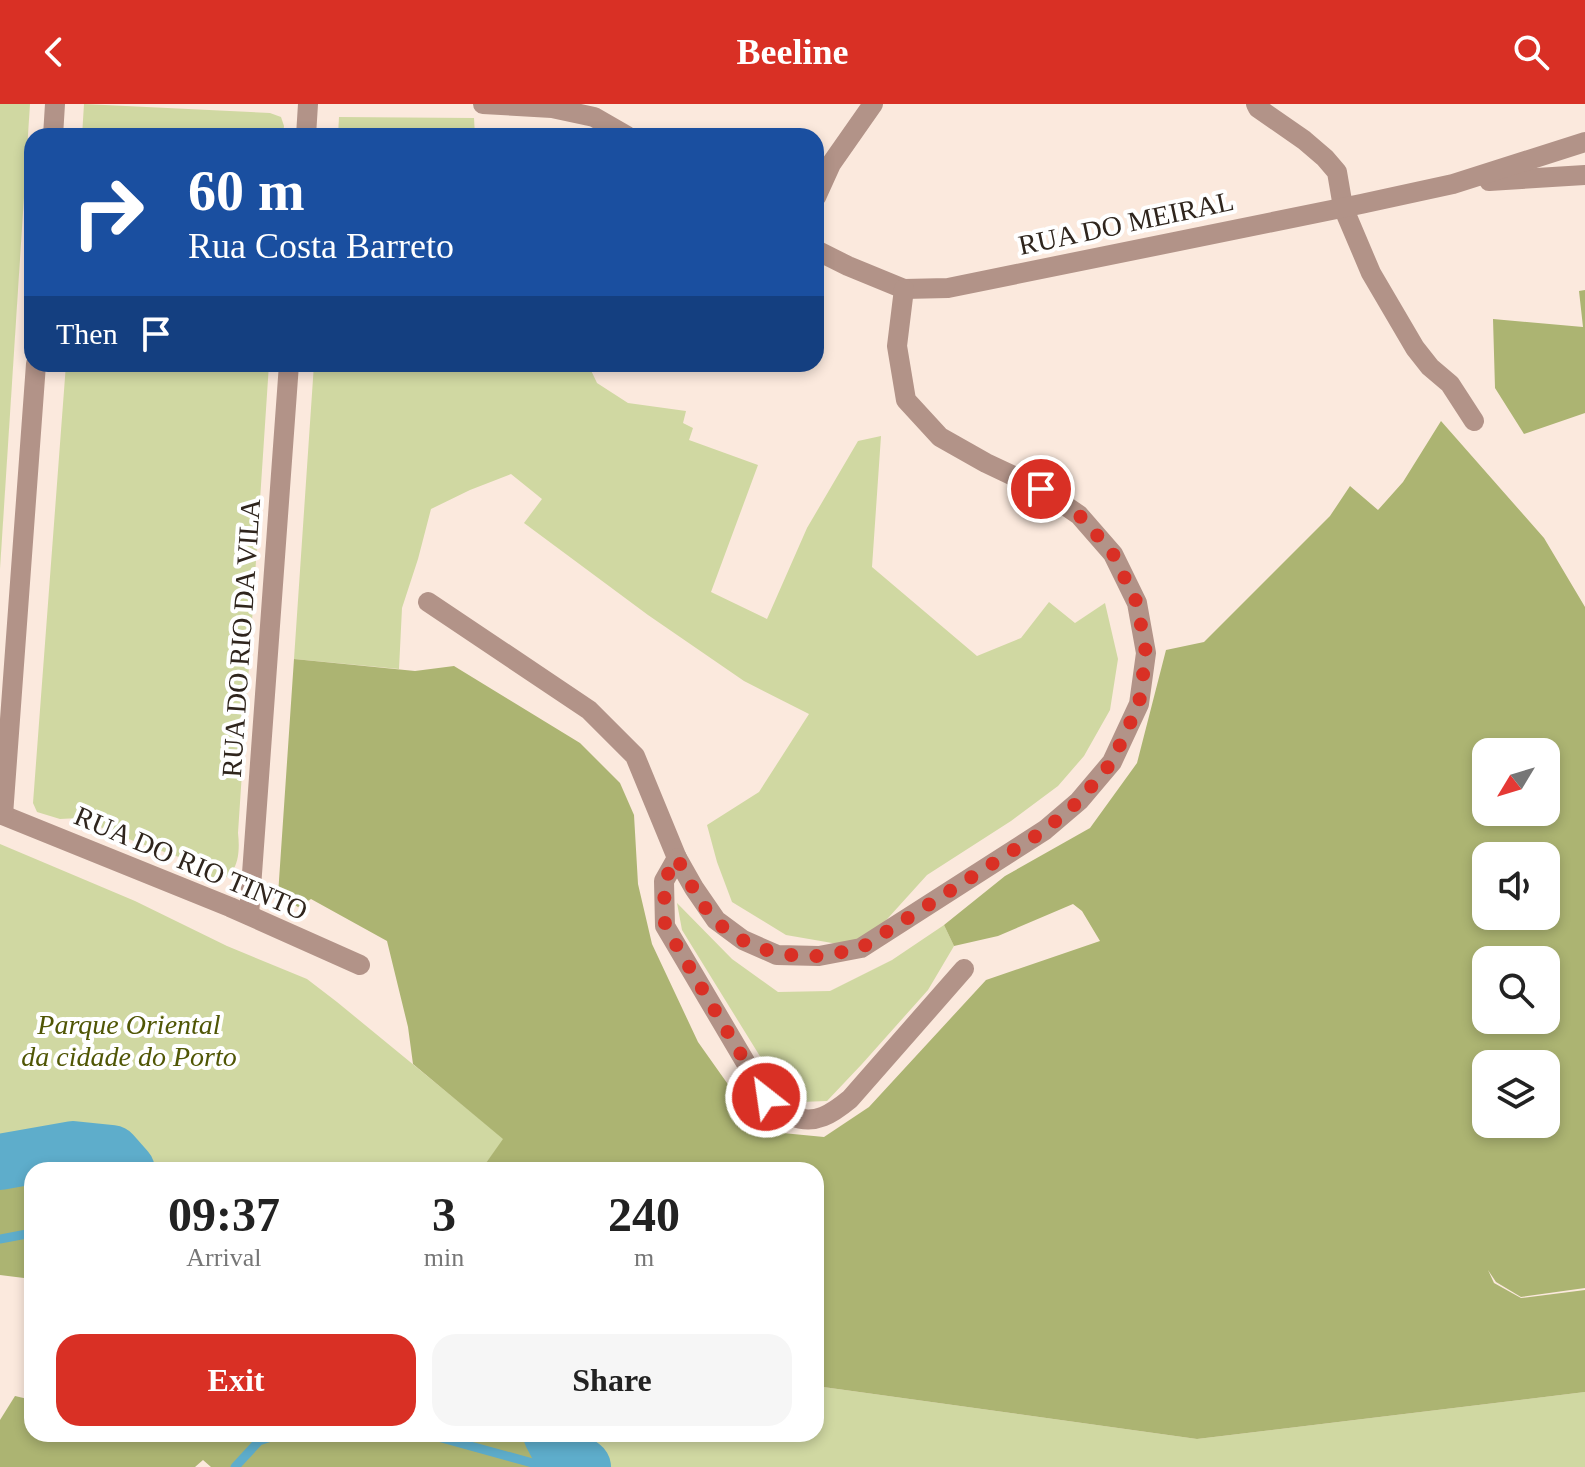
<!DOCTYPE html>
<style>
body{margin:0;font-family:"Times New Roman",serif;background:#f6f6f6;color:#222;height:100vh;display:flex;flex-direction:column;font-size:30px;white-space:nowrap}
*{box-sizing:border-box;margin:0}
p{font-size:26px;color:#767676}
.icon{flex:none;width:44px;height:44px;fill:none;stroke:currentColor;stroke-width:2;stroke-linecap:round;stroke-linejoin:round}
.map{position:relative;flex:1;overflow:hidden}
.sheet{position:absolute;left:24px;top:1058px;width:800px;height:280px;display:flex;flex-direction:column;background:#fff;border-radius:24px;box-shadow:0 4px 12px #0003}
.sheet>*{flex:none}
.banner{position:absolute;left:24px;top:24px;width:800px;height:244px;border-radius:24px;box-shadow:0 4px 12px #0003;background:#1a4fa0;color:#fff;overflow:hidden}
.needle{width:52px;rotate:232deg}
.fabs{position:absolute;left:1472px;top:634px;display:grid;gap:16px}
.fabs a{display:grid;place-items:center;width:88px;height:88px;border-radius:16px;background:#fff;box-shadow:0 4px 12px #0003;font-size:40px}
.pin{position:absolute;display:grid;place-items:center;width:68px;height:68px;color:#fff;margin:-34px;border:4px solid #fff;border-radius:50%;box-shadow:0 2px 8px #0007}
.me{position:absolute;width:88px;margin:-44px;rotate:330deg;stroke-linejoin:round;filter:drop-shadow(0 0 6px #0008)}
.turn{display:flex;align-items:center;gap:28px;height:168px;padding:0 32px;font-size:36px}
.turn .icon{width:104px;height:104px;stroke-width:2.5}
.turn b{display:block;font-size:56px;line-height:68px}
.then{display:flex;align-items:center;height:76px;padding:0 32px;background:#0003;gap:16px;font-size:30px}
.eta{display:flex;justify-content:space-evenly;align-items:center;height:136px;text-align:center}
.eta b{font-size:48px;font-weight:800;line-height:56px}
.primary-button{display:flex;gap:16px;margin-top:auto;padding:16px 32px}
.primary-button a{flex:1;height:92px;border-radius:24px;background:#d93025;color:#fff;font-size:32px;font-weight:800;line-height:92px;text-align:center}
.primary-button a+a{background:#f6f6f6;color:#222}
header{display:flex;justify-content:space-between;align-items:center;height:104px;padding:0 32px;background:#d93025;color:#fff;font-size:36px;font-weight:800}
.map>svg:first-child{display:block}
.green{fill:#d0d8a2}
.forest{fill:#acb472;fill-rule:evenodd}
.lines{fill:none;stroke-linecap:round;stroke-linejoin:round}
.stream{stroke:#5eadcb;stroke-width:9}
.river{stroke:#5eadcb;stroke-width:56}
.street{stroke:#b29388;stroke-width:20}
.route{stroke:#d93025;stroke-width:14;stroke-dasharray:0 25.2}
.labels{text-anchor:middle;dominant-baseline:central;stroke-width:8;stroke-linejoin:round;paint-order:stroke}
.street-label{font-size:28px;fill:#2f251d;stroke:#fff}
.park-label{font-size:28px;font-style:italic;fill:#505605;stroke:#fff}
</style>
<header><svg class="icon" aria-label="back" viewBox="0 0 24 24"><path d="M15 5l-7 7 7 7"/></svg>Beeline<svg class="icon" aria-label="search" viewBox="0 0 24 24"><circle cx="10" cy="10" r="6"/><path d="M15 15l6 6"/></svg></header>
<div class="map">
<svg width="1585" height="1363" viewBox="0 0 1585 1363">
<rect width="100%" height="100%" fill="#fbe9dd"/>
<!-- green -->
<g class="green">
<path d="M 0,0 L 30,0 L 0,465 Z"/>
<path d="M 84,0 L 270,9 L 281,13 L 284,22 L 283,32 L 82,32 Z"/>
<path d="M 339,13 L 474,14 L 475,32 L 338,32 Z"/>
<path d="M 66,260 L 269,260 L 238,729 C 241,755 236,779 205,779 L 193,758 L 136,738 L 79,714 L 60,715 L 37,708 L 33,699 Z"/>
<path d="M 314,260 L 588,260 L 597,279 L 628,299 L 686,307 L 683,319 L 693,324 L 689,336 L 758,361 L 711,488 L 767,515 L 807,424 L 858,337 L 881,332 L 872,463 L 977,552 L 1021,534 L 1049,498 L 1075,519 L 1105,499 L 1118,555 L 1110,606 L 1084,652 L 1058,682 L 1011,717 L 927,771 L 861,844 L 786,831 L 732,798 L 717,758 L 707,721 L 759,688 L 809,610 L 744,577 L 648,511 L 524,419 L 542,395 L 511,370 L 470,386 L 431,405 L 418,455 L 402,504 L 399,565 L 294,555 Z"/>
<path d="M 0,740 L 135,797 L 227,842 L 307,875 L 337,898 L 504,1035 L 481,1066 L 32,1066 L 32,1071 L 0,1076 Z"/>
<path d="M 677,799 L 732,855 L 778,888 L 830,887 L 892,856 L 944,821 L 954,842 L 928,886 L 862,960 L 827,997 L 800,998 L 782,988 L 682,826 Z"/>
<path d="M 816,1282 L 1197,1335 L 1585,1288 L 1585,1363 L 568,1363 L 537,1343 L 529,1330 L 816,1330 Z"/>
</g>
<!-- forest -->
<g class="forest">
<path d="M 1585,186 L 1585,309 L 1524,330 L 1495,284 L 1493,215 L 1583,223 L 1579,187 Z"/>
<path d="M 1441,317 L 1544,434 L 1585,503 L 1585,1184 L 1521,1193 L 1496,1178 L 1488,1166 L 1494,1179 L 1521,1194 L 1585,1186 L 1585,1288 L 1197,1335 L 816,1282 L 816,1066 L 481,1066 L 503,1035 L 413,960 L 408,923 L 387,837 L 311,795 L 298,803 L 278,791 L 294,555 L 415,567 L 454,562 L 580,639 L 620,679 L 634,711 L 638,780 L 652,840 L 698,938 L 761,1027 L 824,1033 L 869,1003 L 986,876 L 1100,837 L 1082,807 L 1073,800 L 998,832 L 954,842 L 944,821 L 1005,772 L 1090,724 L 1137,659 L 1166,546 L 1204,538 L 1330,412 L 1350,382 L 1378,406 L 1403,378 ZM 1546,648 L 1546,708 L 1486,708 L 1486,648 ZM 1546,752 L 1546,812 L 1486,812 L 1486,752 ZM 1546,856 L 1546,916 L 1486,916 L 1486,856 ZM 1546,960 L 1546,1020 L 1486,1020 L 1486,960 Z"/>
<path d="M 32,1069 L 32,1175 L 0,1171 L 0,1075 Z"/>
<path d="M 15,1292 L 32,1296 L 32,1330 L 474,1330 L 503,1336 L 483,1330 L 529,1330 L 537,1343 L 572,1363 L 211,1363 L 203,1356 L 195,1363 L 0,1363 L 0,1316 Z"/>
</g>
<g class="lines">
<!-- stream -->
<g class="stream">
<path d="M 0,1135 L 32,1129"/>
<path d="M 427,1330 L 547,1363"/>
<path d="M 235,1363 L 259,1337 L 280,1330"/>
</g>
<!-- river -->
<g class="river">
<path d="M 0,1058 L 73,1045 L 112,1049 L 127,1066"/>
<path d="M 551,1330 L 559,1345 L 583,1363"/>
</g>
<!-- street -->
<g class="street">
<path d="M 483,0 L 552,4 L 594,13 L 627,32"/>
<path d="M 1256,0 L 1258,4 L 1304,36 L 1325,54 L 1337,68 L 1343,103 L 1371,169 L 1415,244 L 1430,263 L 1450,280 L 1474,317"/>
<path d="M 53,32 L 55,0"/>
<path d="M 306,32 L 308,0"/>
<path d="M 1489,77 L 1585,71"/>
<path d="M 816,93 L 831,60 L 873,0"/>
<path d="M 816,146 L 848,162 L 904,185 L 948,184 L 1361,100 L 1453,80 L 1585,38"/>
<path d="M 428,498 L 589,606 L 635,652 L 677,754 L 694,784 L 716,816 L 743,836 L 777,851 L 819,852 L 861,844 L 1045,726 L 1079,697 L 1112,658 L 1139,600 L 1146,549 L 1137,499 L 1113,450 L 1079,411 L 1041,385 L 986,359 L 940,333 L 906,296 L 897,242 L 904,185"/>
<path d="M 0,710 L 230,803 L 360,861"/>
<path d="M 3,711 L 36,260"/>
<path d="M 677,754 L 664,777 L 665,822 L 766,993 C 774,999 783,1008 792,1012 C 815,1022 833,1009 850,995 L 964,865"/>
<path d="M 249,811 L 289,260"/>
</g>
</g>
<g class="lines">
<!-- route -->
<path class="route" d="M 766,993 L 665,822 L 664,777 L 677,754 C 687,773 701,802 716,817 C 743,843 782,854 819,852 C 833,851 848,846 861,844 L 1045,726 L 1079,697 L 1112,658 L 1139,600 L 1146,549 L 1137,499 L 1113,450 L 1096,430 L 1079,411 L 1041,385"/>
</g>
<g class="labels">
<!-- street labels -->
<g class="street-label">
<text transform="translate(1126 119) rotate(-12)">RUA DO MEIRAL</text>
<text transform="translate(241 534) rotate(-86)">RUA DO RIO DA VILA</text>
<text transform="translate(191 759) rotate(23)">RUA DO RIO TINTO</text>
</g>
<!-- park labels -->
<g class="park-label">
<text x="129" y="920">Parque Oriental<tspan x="129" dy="32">da cidade do Porto</tspan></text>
</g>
</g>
</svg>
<div class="fabs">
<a><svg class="needle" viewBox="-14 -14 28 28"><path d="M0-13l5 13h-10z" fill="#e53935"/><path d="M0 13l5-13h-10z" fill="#767676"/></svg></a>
<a><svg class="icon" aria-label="sound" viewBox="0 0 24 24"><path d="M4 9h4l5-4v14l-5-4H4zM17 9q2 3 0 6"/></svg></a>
<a><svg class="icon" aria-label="search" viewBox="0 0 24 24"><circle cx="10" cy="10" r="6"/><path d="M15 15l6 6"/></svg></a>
<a><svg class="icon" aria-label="layers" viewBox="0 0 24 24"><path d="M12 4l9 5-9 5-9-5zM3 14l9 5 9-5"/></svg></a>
</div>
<div class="pin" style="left:1041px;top:385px;background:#d93025"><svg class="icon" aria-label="arrive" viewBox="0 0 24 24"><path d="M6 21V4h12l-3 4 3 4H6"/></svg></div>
<svg class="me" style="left:766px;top:993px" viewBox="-20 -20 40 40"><circle r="17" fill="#d93025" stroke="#fff" stroke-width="3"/><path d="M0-11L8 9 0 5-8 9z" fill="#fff"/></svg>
<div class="banner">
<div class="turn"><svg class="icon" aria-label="right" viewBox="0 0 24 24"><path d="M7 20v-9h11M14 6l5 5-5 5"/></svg><div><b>60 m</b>Rua Costa Barreto</div></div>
<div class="then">Then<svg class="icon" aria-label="arrive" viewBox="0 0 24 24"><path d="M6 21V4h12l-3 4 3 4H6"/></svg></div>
</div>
<section class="sheet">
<div class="eta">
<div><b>09:37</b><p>Arrival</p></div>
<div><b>3</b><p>min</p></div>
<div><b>240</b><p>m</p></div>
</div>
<div class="primary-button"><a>Exit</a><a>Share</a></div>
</section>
</div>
